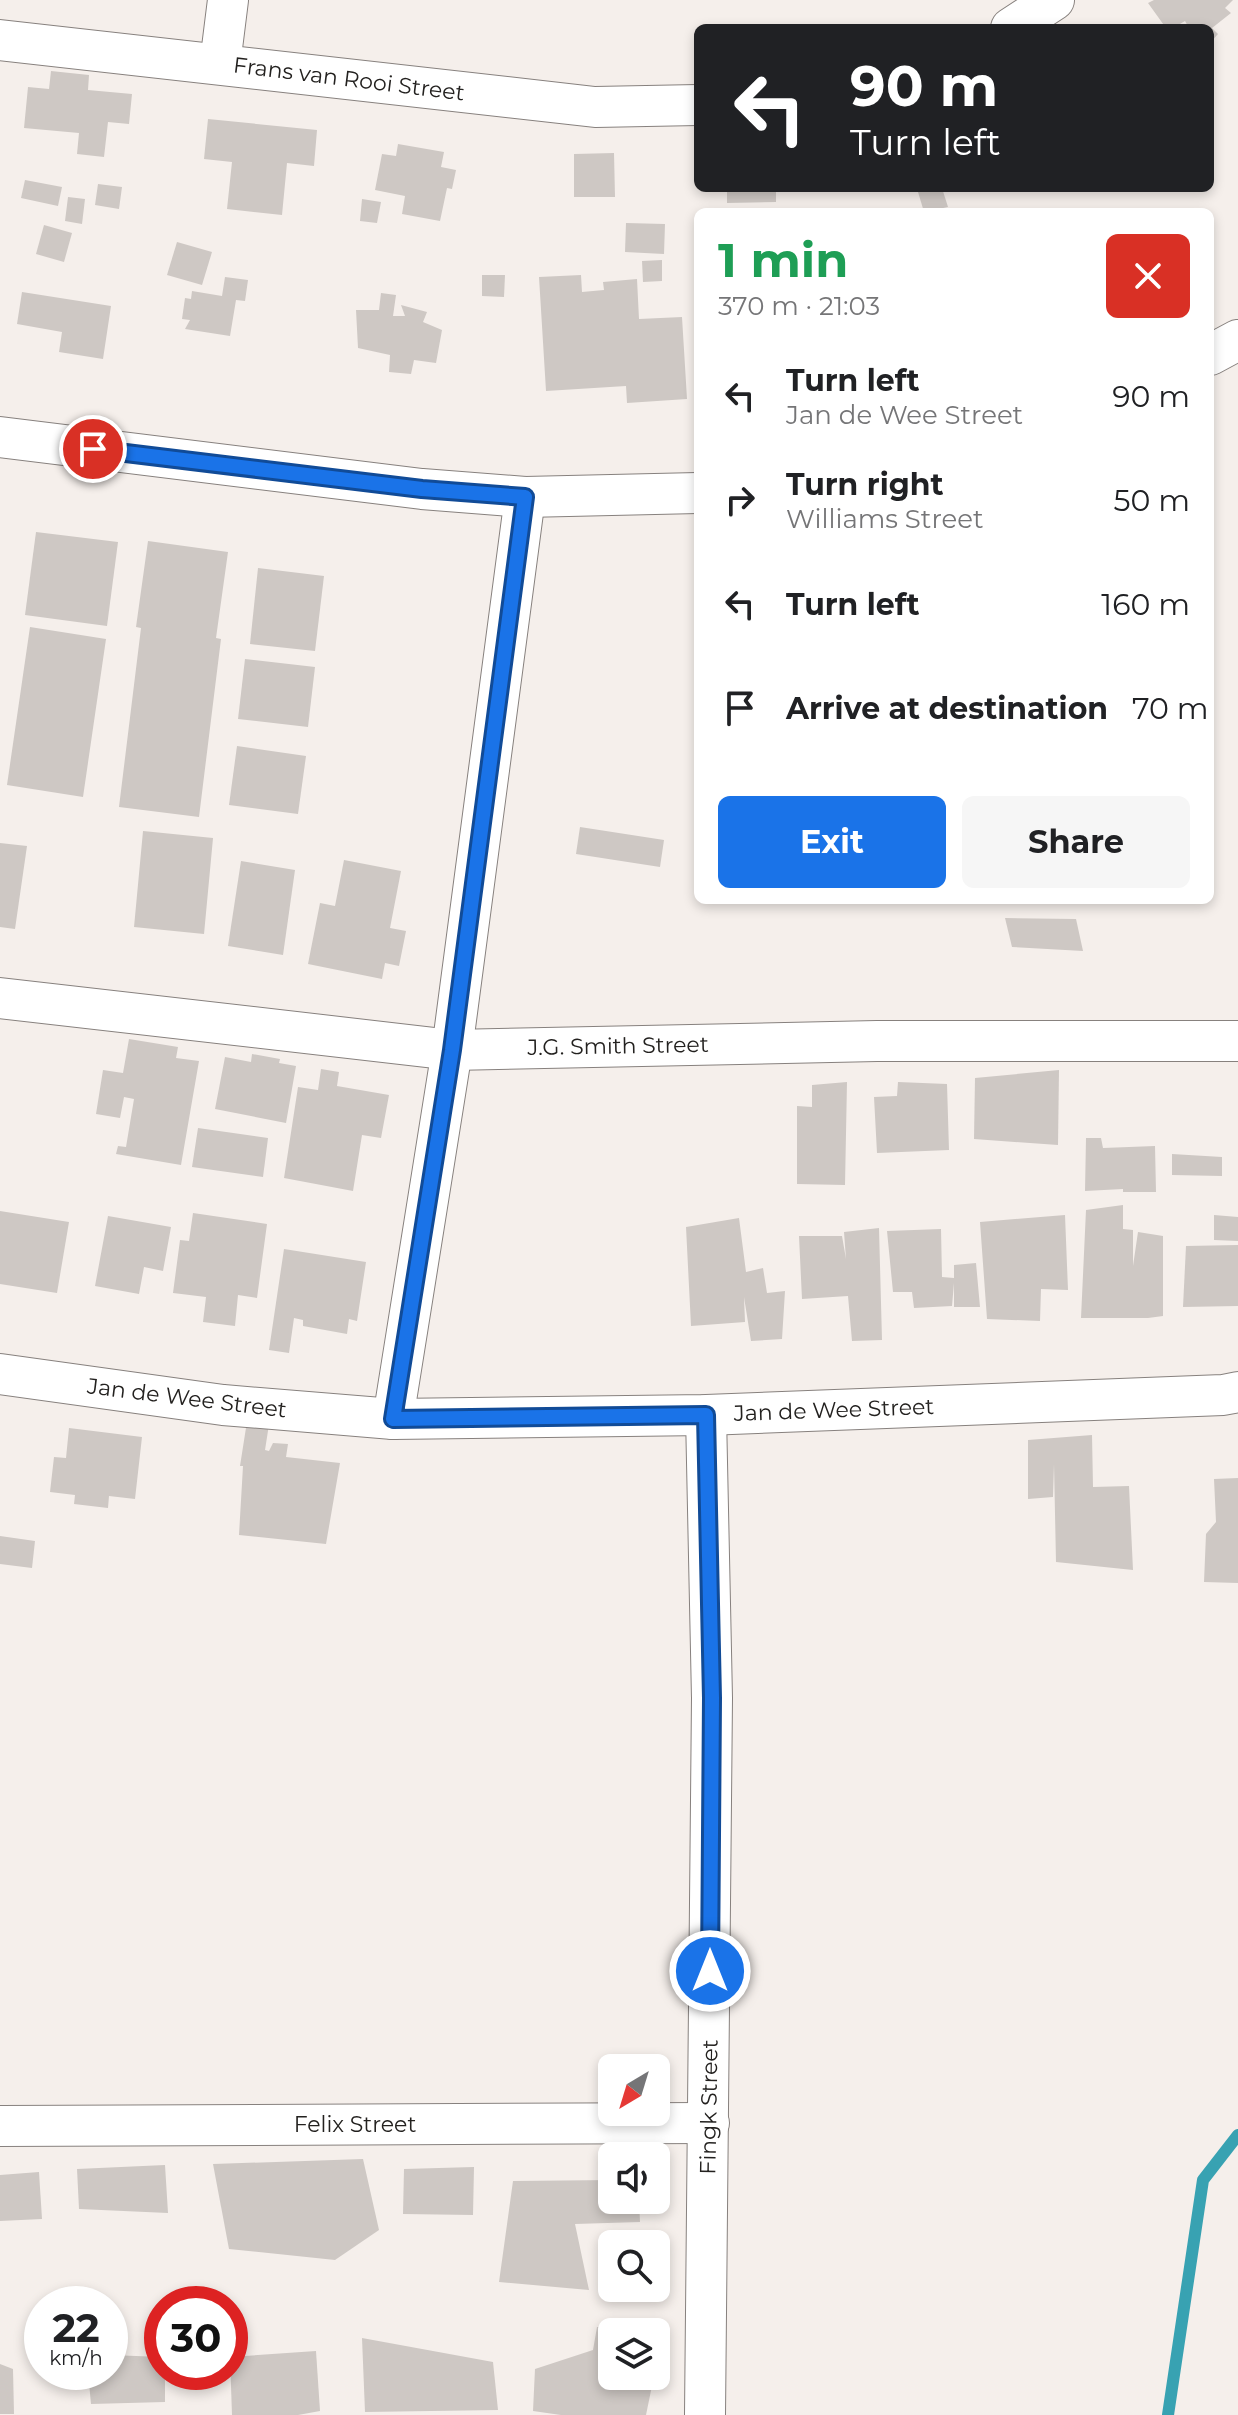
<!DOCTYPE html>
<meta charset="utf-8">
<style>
body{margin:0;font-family:Montserrat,sans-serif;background:#f6f6f6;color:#202124;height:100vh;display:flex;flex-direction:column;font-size:30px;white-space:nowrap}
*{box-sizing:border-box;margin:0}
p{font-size:26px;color:#757577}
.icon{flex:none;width:44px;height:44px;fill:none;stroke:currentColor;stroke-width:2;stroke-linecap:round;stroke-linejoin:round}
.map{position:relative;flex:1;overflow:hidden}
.sheet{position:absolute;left:694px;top:208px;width:520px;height:696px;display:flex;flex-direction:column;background:#fff;border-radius:12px;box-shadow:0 4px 12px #0003}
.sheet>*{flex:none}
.top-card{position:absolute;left:694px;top:24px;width:520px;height:168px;border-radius:12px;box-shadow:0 4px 12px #0003;background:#202124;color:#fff;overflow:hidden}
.needle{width:52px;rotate:218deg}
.fabs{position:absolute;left:598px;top:2054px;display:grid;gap:16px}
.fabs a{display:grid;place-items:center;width:72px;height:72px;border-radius:12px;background:#fff;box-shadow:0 4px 12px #0003;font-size:40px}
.speed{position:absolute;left:24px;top:2286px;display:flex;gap:16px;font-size:40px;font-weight:700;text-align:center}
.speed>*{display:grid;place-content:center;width:104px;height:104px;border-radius:50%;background:#fff;box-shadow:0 4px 12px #0003;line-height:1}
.speed small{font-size:20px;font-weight:400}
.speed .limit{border:12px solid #d22;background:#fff;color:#111}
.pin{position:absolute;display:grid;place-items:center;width:68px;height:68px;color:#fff;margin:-34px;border:4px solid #fff;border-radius:50%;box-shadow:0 2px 8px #0007}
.me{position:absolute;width:88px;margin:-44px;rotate:0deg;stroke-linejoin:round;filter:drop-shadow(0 0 6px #0008)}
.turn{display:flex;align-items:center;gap:28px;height:168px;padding:0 24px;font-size:36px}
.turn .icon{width:104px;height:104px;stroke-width:2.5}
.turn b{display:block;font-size:56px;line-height:68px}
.round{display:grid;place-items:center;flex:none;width:84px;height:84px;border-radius:12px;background:#f6f6f6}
.overview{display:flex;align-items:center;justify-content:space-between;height:136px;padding:0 24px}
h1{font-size:48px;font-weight:700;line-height:60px;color:#1e9e55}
.button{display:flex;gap:16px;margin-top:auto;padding:16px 24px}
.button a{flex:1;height:92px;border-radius:12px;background:#1a73e8;color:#fff;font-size:32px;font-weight:700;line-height:92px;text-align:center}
.button a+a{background:#f6f6f6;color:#202124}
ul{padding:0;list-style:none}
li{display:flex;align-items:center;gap:24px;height:104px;padding:0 24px}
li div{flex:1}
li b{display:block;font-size:30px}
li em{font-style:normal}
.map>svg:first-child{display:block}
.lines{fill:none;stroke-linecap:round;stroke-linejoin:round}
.stream{stroke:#38a2b2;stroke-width:12}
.building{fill:#cec8c4}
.minor-casing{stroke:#87817e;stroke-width:42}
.minor{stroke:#fff;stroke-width:40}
.route-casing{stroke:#114b97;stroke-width:20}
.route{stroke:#1a73e8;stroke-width:14}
.labels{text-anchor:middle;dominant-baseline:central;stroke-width:7;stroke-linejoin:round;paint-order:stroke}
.street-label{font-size:22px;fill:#23211f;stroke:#fff}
</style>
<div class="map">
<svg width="1238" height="2415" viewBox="0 0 1238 2415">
<rect width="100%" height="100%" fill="#f5efeb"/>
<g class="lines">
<!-- stream -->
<path class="stream" d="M 1168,2415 L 1203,2180 L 1238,2135"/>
</g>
<!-- building -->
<g class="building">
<path d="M 1154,0 L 1233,0 L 1225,8 L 1231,13 L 1212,28 L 1218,34 L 1210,43 L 1210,28 L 1189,28 L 1185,21 L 1173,28 L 1166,28 L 1148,3 Z"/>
<path d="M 51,71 L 89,75 L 88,90 L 132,94 L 129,124 L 108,122 L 104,157 L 77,154 L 79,133 L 24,128 L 28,87 L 49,89 Z"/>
<path d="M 208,119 L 317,130 L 314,166 L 287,163 L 282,215 L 227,209 L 232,162 L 204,159 Z"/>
<path d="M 398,144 L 444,152 L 441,167 L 456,170 L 452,189 L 447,188 L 440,221 L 402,214 L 405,196 L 375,190 L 382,154 L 396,156 Z"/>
<path d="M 614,153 L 615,197 L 574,197 L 574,154 Z"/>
<path d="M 25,180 L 62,187 L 58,206 L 21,198 Z"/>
<path d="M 98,184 L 122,187 L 119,209 L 95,205 Z"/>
<path d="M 727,188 L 776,188 L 776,202 L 727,203 Z"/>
<path d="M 930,188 L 942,188 L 948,207 L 924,212 L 918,192 Z"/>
<path d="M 68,197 L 85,199 L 82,224 L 65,221 Z"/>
<path d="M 362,199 L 381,202 L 377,223 L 360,221 Z"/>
<path d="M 626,223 L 665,224 L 664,254 L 625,252 Z"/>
<path d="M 44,225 L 72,233 L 64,262 L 36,254 Z"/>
<path d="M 177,242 L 212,252 L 202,285 L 167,275 Z"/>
<path d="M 662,260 L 662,281 L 643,282 L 642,261 Z"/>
<path d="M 482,275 L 505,275 L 504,297 L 482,296 Z"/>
<path d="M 581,275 L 582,292 L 604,290 L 603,282 L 637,279 L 639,319 L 682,317 L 687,399 L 627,403 L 626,386 L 546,391 L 539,277 Z"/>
<path d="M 225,277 L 248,280 L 245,301 L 236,300 L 230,336 L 185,329 L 190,320 L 182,319 L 185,298 L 191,299 L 192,291 L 222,296 Z"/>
<path d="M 22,292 L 111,306 L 103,359 L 59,352 L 62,332 L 17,324 Z"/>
<path d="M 381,293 L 396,295 L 393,316 L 405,316 L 401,305 L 427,312 L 423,322 L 442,330 L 436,363 L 414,360 L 411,374 L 389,372 L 390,355 L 358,348 L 356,310 L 379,310 Z"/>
<path d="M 36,532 L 118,542 L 107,626 L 25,615 Z"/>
<path d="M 148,541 L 228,552 L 216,638 L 221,639 L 199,817 L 119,807 L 141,628 L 136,627 Z"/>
<path d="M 258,568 L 324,576 L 315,651 L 250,644 Z"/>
<path d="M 30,627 L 106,639 L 83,797 L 7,785 Z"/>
<path d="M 245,659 L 315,667 L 308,727 L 238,719 Z"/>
<path d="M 237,746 L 306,756 L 298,814 L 229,805 Z"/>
<path d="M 580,827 L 664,840 L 660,867 L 576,854 Z"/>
<path d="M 143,831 L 213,838 L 204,934 L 134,927 Z"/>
<path d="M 0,843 L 27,846 L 15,929 L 0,927 Z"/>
<path d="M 344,860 L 401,871 L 390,928 L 406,931 L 399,966 L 385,963 L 382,979 L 308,964 L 320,903 L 335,906 Z"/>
<path d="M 241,861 L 295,870 L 283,955 L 228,946 Z"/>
<path d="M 1005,918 L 1076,919 L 1083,951 L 1012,947 Z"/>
<path d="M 129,1039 L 178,1047 L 176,1058 L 199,1061 L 181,1165 L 116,1154 L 118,1146 L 126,1147 L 134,1099 L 124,1097 L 120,1118 L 96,1114 L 103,1070 L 123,1073 Z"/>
<path d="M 252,1054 L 280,1059 L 279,1063 L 296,1066 L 286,1123 L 215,1109 L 225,1057 L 251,1062 Z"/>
<path d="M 321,1069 L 339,1072 L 337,1086 L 389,1095 L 381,1138 L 362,1135 L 353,1191 L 284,1178 L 298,1087 L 318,1090 Z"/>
<path d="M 1059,1070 L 1058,1145 L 974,1139 L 975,1078 Z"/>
<path d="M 847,1082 L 845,1185 L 797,1184 L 797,1106 L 812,1107 L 812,1085 Z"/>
<path d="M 898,1082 L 947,1084 L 949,1150 L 877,1153 L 874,1097 L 897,1096 Z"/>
<path d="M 198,1128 L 268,1138 L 263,1177 L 192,1167 Z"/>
<path d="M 1086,1138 L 1101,1138 L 1103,1148 L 1155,1146 L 1156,1192 L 1123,1192 L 1123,1189 L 1085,1191 Z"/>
<path d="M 1172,1154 L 1222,1157 L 1222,1176 L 1172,1175 Z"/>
<path d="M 1123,1205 L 1123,1229 L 1133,1230 L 1133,1266 L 1138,1232 L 1163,1236 L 1163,1316 L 1148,1318 L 1081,1318 L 1086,1210 Z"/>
<path d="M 0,1211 L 69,1222 L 57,1293 L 0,1284 Z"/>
<path d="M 193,1213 L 267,1224 L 257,1298 L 238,1295 L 235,1326 L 203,1322 L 206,1297 L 173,1293 L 180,1240 L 189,1241 Z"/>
<path d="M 1065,1215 L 1068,1290 L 1041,1289 L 1040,1321 L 987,1319 L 980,1222 Z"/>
<path d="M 1214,1215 L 1238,1217 L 1238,1241 L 1214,1240 Z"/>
<path d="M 108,1216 L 171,1227 L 163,1271 L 144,1267 L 139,1294 L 95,1286 Z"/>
<path d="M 739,1218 L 746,1272 L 763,1268 L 767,1293 L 785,1291 L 782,1339 L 751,1341 L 744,1297 L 745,1322 L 691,1326 L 686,1227 Z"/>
<path d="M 879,1228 L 882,1340 L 852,1341 L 848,1296 L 802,1299 L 799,1236 L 842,1236 L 846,1259 L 844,1232 Z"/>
<path d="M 941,1229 L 942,1277 L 954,1278 L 954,1265 L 976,1263 L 980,1307 L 954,1307 L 954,1283 L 952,1306 L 914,1308 L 912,1292 L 893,1292 L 887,1231 Z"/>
<path d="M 1238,1245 L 1238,1306 L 1183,1307 L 1186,1246 Z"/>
<path d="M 284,1249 L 366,1262 L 357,1321 L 349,1319 L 347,1334 L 303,1326 L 303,1320 L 294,1318 L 289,1353 L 269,1350 Z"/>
<path d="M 248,1415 L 270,1418 L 265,1450 L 269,1451 L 273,1443 L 288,1444 L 286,1457 L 340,1463 L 326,1544 L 239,1535 L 243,1466 L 240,1466 Z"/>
<path d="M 69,1428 L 142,1437 L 135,1499 L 109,1496 L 108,1508 L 74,1504 L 75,1495 L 50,1492 L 54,1457 L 66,1458 Z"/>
<path d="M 1092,1435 L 1093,1487 L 1129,1486 L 1133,1570 L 1056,1562 L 1054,1464 L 1053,1497 L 1028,1499 L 1028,1440 Z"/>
<path d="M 1238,1478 L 1238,1583 L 1204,1582 L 1206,1534 L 1216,1522 L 1214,1479 Z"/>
<path d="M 0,1536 L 35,1541 L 32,1568 L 0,1564 Z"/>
<path d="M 363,2159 L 379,2230 L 335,2260 L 229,2249 L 213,2164 Z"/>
<path d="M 165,2165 L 168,2213 L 79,2209 L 77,2169 Z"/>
<path d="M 474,2167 L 473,2215 L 403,2214 L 404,2169 Z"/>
<path d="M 39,2172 L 42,2219 L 0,2221 L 0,2175 Z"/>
<path d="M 612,2180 L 612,2200 L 639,2200 L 640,2222 L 575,2224 L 589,2290 L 499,2282 L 513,2181 Z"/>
<path d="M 597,2327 L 662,2329 L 658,2354 L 656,2332 L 612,2332 L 612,2376 L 654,2376 L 646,2415 L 561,2415 L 533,2411 L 535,2369 L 593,2350 Z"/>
<path d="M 362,2338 L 493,2362 L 498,2410 L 365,2412 Z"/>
<path d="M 316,2351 L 320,2411 L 298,2415 L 232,2415 L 230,2357 Z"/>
<path d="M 110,2355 L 162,2357 L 162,2372 L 165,2372 L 165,2402 L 91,2404 L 88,2372 L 110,2372 Z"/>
<path d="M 0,2364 L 13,2369 L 14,2414 L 0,2414 Z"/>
</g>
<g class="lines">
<!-- minor casing -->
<g class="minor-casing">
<g id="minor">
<path d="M 1011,28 L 1054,0"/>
<path d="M 0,40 L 595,107 L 698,105"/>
<path d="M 220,64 L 228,0"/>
<path d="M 1210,355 L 1238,340"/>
<path d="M 0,437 L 422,489 L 525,497 L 698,493"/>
<path d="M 0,998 L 452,1050 L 877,1041 L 1238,1041"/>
<path d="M 0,1374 L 223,1405 L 393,1419 L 706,1415 L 1223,1395 L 1238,1392"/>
<path d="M 393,1419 L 452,1050 L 525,497"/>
<path d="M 0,2126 L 709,2123"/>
<path d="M 705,2415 L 712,1698 L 706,1415"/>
</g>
</g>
<!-- minor -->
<use href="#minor" class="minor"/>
</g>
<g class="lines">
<!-- route casing -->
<g class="route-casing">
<path id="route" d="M 93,449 L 422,489 L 525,497 L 452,1050 L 393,1419 L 706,1415 L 712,1698 L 710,1971"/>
</g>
<!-- route -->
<use href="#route" class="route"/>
</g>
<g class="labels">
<!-- street labels -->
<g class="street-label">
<text transform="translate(349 79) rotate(7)">Frans van Rooi Street</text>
<text transform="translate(618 1046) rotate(-1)">J.G. Smith Street</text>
<text transform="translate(187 1398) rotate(7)">Jan de Wee Street</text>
<text transform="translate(834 1410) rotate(-2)">Jan de Wee Street</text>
<text transform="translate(709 2107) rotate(-89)">Fingk Street</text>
<text x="355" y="2124">Felix Street</text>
</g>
</g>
</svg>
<div class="fabs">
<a><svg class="needle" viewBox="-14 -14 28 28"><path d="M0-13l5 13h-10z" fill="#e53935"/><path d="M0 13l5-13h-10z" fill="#757577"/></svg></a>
<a><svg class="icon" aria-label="sound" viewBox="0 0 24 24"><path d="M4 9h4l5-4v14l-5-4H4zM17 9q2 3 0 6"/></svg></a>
<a><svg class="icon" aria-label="search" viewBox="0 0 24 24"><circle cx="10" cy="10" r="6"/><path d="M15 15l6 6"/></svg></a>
<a><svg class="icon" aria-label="layers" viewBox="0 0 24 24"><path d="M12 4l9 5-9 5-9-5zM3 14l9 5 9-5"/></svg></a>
</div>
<div class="speed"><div>22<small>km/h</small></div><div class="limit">30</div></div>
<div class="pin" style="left:93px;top:449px;background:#d93025"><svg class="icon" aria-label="arrive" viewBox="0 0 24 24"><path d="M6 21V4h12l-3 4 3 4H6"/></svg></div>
<svg class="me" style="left:710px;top:1971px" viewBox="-20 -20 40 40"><circle r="17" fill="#1a73e8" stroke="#fff" stroke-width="3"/><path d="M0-11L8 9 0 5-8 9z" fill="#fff"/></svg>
<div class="top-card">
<div class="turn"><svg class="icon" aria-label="left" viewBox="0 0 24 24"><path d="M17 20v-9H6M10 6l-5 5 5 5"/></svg><div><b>90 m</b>Turn left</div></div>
</div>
<section class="sheet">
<div class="overview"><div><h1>1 min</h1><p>370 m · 21:03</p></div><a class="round" style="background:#d93025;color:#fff"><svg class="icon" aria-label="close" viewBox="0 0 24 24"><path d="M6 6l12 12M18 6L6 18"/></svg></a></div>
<ul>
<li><svg class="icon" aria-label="left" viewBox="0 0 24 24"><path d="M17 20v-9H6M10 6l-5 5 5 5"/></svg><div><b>Turn left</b><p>Jan de Wee Street</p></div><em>90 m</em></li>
<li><svg class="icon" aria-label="right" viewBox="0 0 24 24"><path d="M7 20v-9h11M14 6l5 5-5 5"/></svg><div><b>Turn right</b><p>Williams Street</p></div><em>50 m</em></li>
<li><svg class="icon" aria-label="left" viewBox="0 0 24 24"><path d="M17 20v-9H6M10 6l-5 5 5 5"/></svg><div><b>Turn left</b></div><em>160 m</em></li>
<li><svg class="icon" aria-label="arrive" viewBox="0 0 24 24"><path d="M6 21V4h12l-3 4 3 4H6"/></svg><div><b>Arrive at destination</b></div><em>70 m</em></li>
</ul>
<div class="button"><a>Exit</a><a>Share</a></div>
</section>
</div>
